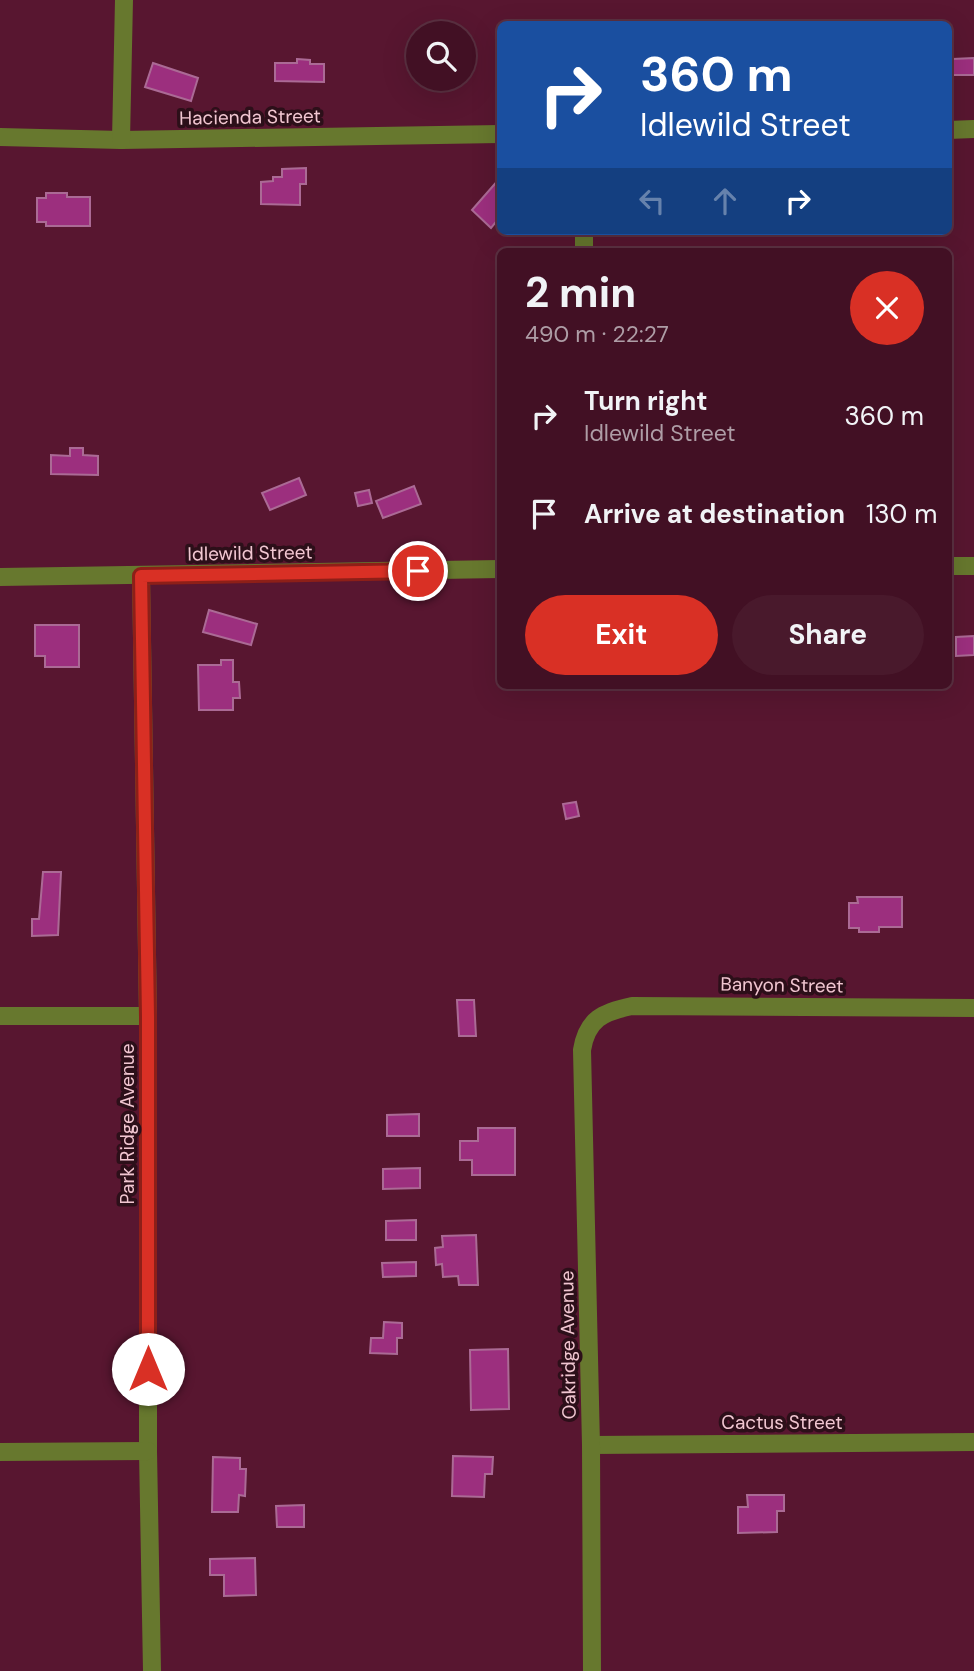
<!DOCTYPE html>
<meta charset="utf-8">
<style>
body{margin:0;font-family:"DM Sans",sans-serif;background:#49192c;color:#f1f3f6;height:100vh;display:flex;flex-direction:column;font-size:26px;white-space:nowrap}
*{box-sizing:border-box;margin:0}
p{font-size:23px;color:#ae9da6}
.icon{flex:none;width:38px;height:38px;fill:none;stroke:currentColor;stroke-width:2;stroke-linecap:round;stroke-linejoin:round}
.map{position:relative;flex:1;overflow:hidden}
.side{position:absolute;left:497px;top:248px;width:455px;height:441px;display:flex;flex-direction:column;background:#421024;border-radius:10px;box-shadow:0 7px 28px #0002,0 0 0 2px #5a3041}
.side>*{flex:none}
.top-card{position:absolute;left:497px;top:21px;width:455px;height:214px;border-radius:10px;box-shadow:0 7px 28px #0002,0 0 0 2px #5a3041;background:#1a4fa0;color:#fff;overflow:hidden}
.buttons{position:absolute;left:406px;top:21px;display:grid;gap:14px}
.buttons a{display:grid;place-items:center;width:70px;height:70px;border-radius:50%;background:#421024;box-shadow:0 7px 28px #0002,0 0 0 2px #5a3041;font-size:35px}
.pin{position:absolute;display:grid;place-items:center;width:60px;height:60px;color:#fff;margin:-30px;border:4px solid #fff;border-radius:50%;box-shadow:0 2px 7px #0007}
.me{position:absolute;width:77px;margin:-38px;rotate:0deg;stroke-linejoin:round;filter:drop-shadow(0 0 5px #0008)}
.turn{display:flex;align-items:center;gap:24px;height:147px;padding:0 28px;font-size:32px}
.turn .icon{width:91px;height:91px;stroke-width:2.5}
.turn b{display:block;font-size:49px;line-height:60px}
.lanes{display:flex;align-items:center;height:66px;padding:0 28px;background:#0003;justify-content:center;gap:35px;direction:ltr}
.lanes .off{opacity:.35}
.round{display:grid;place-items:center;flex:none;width:74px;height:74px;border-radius:37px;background:#49192c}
.headline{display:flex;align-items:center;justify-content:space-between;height:119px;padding:0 28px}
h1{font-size:42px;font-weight:700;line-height:52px}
.cta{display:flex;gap:14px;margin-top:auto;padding:14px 28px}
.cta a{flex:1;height:80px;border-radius:42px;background:#d93025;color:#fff;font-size:28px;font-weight:700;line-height:80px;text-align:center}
.cta a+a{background:#49192c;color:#f1f3f6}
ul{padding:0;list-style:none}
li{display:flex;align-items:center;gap:21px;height:98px;padding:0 28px}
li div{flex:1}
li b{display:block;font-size:26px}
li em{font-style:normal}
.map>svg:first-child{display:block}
.building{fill:#9c2f7e;stroke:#ab6a95;stroke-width:2}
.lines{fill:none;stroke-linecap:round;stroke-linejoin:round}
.minor{stroke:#67782e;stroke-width:18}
.route-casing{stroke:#8d1f18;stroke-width:18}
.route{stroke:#d93025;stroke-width:12}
.labels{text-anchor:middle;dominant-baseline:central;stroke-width:7;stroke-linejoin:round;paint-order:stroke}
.street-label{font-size:19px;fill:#f1c6d1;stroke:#2c0f19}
</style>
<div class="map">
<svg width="974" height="1671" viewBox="0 0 974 1671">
<rect width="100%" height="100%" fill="#581630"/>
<!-- building -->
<g class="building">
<path d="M 974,58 L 974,75 L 953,75 L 953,59 Z"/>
<path d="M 297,59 L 310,60 L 310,64 L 324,64 L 324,82 L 275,81 L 275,63 L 297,63 Z"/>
<path d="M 153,63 L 198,78 L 191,101 L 145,87 Z"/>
<path d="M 306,168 L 306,184 L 300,184 L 300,205 L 261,204 L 261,182 L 273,181 L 273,177 L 282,177 L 282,169 Z"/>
<path d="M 500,178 L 500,217 L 491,228 L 472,210 Z"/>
<path d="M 46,193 L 67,193 L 67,197 L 90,197 L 90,226 L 46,226 L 46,222 L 37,222 L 37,198 L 46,198 Z"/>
<path d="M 70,448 L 83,448 L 83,455 L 98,456 L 98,475 L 51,474 L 51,455 L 70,456 Z"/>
<path d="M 299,478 L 306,495 L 270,510 L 262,493 Z"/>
<path d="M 414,486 L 421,504 L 383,518 L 376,501 Z"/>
<path d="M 369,490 L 372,503 L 358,506 L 355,493 Z"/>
<path d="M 209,610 L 257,624 L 251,645 L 203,632 Z"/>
<path d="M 35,625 L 79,625 L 79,667 L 45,667 L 45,656 L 35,656 Z"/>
<path d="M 974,636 L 974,655 L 956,656 L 956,637 Z"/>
<path d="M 221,660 L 233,660 L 233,682 L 239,682 L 240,698 L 233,698 L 233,710 L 199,710 L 198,665 L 221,665 Z"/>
<path d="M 576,802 L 579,816 L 566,819 L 563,804 Z"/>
<path d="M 43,872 L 61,872 L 58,935 L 32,936 L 32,919 L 39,919 Z"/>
<path d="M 857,897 L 902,897 L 902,927 L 879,927 L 879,932 L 859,932 L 859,928 L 849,928 L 849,903 L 858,903 Z"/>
<path d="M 457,1000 L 474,1000 L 476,1036 L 459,1036 Z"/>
<path d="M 419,1114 L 419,1136 L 387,1136 L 387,1115 Z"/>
<path d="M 478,1128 L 515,1128 L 515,1175 L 472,1175 L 472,1160 L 460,1160 L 460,1141 L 478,1141 Z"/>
<path d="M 420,1168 L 420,1188 L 383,1189 L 383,1169 Z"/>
<path d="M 416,1220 L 416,1240 L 386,1240 L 386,1221 Z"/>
<path d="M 476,1235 L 478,1285 L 459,1285 L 458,1276 L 443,1277 L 442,1264 L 436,1265 L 435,1248 L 443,1247 L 442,1236 Z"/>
<path d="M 416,1262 L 416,1276 L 383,1277 L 382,1263 Z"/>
<path d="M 384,1322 L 402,1323 L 402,1338 L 397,1338 L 397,1354 L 370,1353 L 371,1338 L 383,1338 Z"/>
<path d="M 508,1349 L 509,1409 L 471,1410 L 470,1350 Z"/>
<path d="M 453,1456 L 493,1457 L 492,1474 L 485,1474 L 484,1497 L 452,1496 Z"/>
<path d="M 213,1457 L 240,1458 L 240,1469 L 246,1469 L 245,1496 L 239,1495 L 238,1512 L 212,1512 Z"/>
<path d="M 747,1495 L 784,1495 L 784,1511 L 777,1511 L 777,1532 L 738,1533 L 738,1507 L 748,1507 Z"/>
<path d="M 304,1505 L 304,1527 L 277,1527 L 276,1506 Z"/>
<path d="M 255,1558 L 256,1595 L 224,1596 L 224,1575 L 210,1575 L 210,1559 Z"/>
</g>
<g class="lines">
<!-- minor -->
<g class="minor">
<path d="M 948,130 L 974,129"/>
<path d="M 0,137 L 121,140 L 500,134"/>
<path d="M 121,140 L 124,0"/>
<path d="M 584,231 L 584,252"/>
<path d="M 948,566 L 974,566"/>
<path d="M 141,576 L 148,1016 L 148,1451 L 152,1671"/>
<path d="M 0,577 L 500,569"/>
<path d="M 0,1016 L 148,1016"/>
<path d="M 591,1445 L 974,1442"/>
<path d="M 0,1452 L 148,1451"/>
<path d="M 592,1671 L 591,1445 L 582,1050 C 587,1019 603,1012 632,1006 L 974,1008"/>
</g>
</g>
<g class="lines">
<!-- route casing -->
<g class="route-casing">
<path id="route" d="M 148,1369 L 148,1016 L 141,576 L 418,571"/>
</g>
<!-- route -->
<use href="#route" class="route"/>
</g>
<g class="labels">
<!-- street labels -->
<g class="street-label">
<text transform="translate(250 117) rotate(-1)">Hacienda Street</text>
<text transform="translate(250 553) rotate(-1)">Idlewild Street</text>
<text transform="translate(782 985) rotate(1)">Banyon Street</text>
<text transform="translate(127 1124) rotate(-90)">Park Ridge Avenue</text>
<text transform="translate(568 1345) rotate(-91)">Oakridge Avenue</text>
<text x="782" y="1422">Cactus Street</text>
</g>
</g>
</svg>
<div class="buttons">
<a><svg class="icon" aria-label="search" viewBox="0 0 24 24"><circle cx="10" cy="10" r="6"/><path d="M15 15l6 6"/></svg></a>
</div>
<div class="pin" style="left:418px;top:571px;background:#d93025"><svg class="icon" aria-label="arrive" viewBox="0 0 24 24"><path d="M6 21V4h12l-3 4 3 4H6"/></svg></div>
<svg class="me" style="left:148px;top:1369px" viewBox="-20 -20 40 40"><circle r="19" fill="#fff"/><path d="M0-13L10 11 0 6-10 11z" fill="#d93025"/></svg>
<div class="top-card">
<div class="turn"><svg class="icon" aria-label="right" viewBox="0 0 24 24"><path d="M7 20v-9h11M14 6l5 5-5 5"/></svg><div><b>360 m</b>Idlewild Street</div></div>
<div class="lanes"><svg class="icon off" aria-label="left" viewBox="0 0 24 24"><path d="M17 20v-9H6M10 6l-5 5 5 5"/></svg><svg class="icon off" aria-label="ahead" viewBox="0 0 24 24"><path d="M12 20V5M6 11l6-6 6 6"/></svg><svg class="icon" aria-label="right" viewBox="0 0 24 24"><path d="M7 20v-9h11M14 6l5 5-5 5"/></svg></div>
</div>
<section class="side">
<div class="headline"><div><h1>2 min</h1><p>490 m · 22:27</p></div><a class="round" style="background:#d93025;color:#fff"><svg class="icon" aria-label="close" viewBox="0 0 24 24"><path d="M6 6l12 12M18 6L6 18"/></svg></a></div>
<ul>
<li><svg class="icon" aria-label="right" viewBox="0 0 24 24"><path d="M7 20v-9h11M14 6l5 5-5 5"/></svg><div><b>Turn right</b><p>Idlewild Street</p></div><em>360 m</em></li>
<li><svg class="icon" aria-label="arrive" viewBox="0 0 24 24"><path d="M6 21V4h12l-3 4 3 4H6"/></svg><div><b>Arrive at destination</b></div><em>130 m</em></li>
</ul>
<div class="cta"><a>Exit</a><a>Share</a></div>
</section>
</div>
